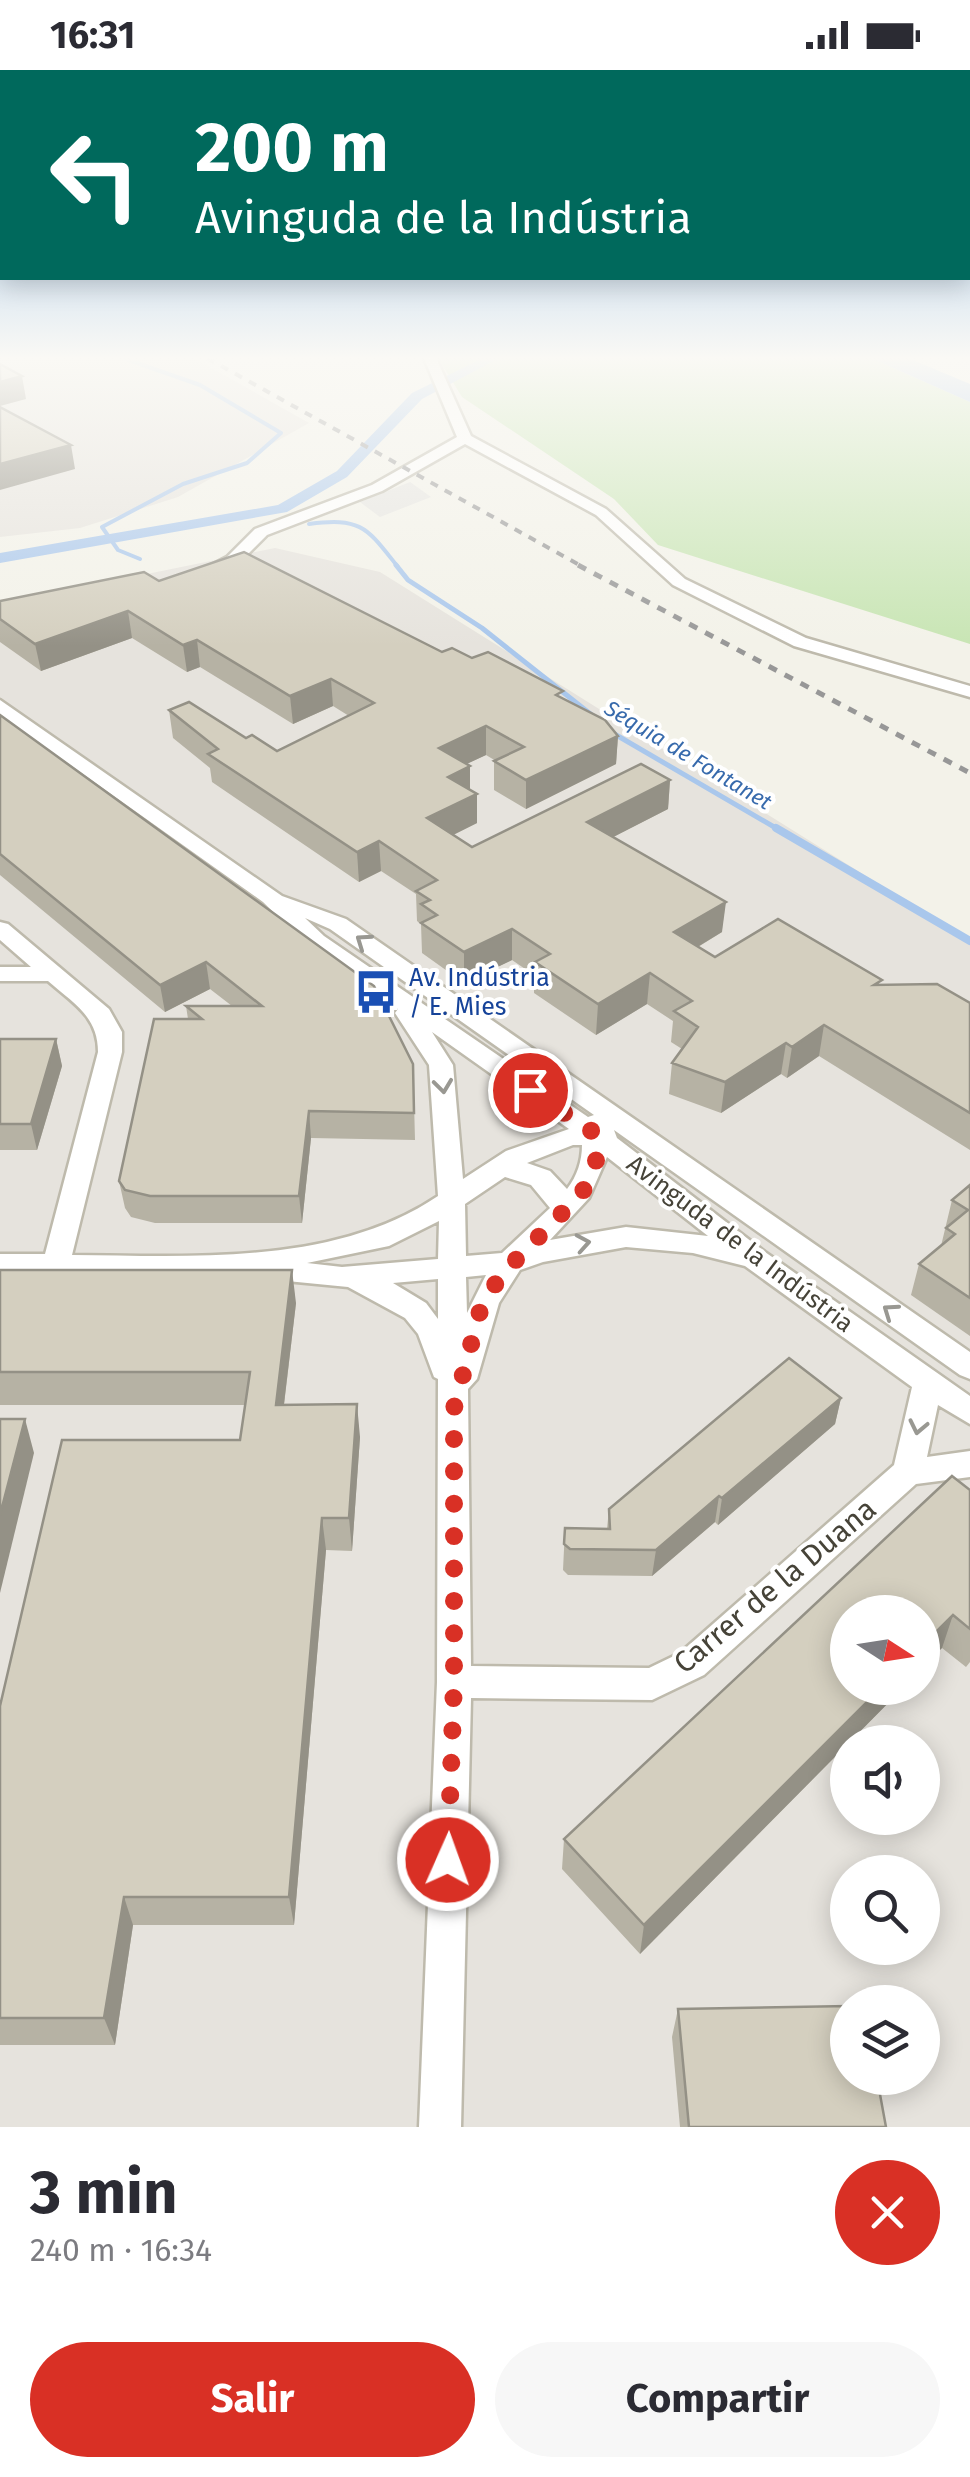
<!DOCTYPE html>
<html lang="es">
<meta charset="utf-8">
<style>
body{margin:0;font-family:"Fira Sans",sans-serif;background:#f7f7f7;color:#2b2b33;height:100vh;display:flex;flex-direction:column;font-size:38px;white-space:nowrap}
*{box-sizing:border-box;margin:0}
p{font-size:32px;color:#7c7c81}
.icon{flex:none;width:55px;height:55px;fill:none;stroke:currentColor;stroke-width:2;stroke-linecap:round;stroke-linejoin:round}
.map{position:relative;height:2057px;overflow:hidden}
.details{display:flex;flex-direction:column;background:#fff;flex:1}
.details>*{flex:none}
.guide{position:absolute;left:0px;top:0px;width:970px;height:210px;box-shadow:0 5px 25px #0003;background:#00695c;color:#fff;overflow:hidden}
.needle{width:65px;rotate:102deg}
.controls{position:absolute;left:830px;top:1525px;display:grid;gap:20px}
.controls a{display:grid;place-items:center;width:110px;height:110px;border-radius:50%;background:#fff;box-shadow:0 5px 25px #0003;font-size:50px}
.pin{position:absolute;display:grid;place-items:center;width:85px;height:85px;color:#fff;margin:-42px;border:5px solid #fff;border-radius:50%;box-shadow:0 2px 10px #0007}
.me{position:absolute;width:110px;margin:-55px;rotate:2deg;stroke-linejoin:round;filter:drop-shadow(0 0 8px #0008)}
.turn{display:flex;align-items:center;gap:35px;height:210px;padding:0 30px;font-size:45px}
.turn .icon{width:130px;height:130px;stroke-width:2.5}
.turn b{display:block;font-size:70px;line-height:85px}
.round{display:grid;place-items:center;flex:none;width:105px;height:105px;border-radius:52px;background:#f7f7f7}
.head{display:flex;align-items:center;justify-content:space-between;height:170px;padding:0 30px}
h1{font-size:60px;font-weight:700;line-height:75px}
.cta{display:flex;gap:20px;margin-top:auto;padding:20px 30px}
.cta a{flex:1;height:115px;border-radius:60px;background:#d93025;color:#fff;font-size:40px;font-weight:700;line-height:115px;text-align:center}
.cta a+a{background:#f7f7f7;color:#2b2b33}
.status{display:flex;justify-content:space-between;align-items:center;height:70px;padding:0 50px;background:#fff;direction:ltr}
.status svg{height:28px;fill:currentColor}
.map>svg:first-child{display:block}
.industrial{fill:#e6e3dd;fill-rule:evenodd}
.green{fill:#c8e5b4}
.parking{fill:#e5e4e0}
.water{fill:#a9c7ec}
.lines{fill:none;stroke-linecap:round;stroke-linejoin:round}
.stream-far2{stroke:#a9c7ec;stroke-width:4}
.stream-far1{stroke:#a9c7ec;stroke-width:5}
.stream{stroke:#a9c7ec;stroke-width:8}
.canal{fill:#a9c7ec;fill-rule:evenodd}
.minor-casing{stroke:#bebaac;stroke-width:5}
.minor{fill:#fff;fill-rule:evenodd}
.rail-far1{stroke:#979797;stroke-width:4;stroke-dasharray:8 8;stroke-linecap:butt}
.rail{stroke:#979797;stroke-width:5;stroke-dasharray:9 9;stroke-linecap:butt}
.wall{fill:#b6b2a4}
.shaded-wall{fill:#949186}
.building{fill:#d4cfbf;stroke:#949186;stroke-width:2.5}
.oneway{stroke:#999892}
.route{stroke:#d93025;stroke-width:18;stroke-dasharray:0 32.4}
.labels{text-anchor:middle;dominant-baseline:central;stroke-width:8;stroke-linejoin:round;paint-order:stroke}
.far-water-label{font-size:22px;font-style:italic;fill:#376aac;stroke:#fff}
.transit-label{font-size:25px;fill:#164399;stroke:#fff;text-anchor:start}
.street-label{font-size:25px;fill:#464338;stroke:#fff}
.near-street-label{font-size:30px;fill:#464338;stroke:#fff}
</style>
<div class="status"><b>16:31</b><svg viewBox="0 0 49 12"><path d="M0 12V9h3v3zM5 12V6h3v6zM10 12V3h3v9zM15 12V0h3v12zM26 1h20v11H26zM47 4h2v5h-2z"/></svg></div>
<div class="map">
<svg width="970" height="2057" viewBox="0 0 970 2057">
<rect width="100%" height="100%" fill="#f3f2e9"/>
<!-- industrial -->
<g class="industrial">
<path d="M 0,288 L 194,288 L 309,353 L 178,427 L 80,458 L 0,467 Z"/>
<path d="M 275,478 L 380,502 L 970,871 L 970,2057 L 0,2057 L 0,534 ZM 848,1542 L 922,1542 L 922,1618 L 848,1618 ZM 848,1672 L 922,1672 L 922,1748 L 848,1748 ZM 848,1802 L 922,1802 L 922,1878 L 848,1878 ZM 848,1932 L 922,1932 L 922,2008 L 848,2008 Z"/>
</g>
<!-- green -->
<path class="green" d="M 438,288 L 871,288 L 970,332 L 970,574 L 658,475 L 614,429 L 462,327 Z"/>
<!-- parking -->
<path class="parking" d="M 410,412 L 431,427 L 380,447 L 360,432 Z"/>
<!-- water -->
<path class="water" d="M 871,288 L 908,288 L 970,314 L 970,332 Z"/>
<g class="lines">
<!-- stream-far2 -->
<g class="stream-far2">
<path d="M 123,288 L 200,315 L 281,363 L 247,393 L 183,414 L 102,457 L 118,480 L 140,489"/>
<path d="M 309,454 C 362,447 367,458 398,497"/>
</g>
<!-- stream-far1 -->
<g class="stream-far1">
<path d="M 396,495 L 408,510 L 482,558 L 593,646"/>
<path d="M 611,662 L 781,761"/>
</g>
<!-- stream -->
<path class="stream" d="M 776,758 L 970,871"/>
<!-- canal -->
<path class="canal" d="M 483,288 L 499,288 L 422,329 L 347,407 L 287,442 L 0,493 L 0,483 L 278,435 L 337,401 L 412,323 Z"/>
<!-- minor casing -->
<g class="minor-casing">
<g id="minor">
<path d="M 424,288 L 436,288 L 471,366 L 606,439 L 685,509 L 806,568 L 970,616 L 970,627 L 794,576 L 673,515 L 596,445 L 465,374 L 382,421 L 267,465 L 239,493 L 216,505 L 204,505 L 204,499 L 227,487 L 255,459 L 372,415 L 457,367 Z"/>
<path d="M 0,630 L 282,826 L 346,849 L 970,1282 L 970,1309 L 960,1305 L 614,1060 L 617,1068 L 765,1182 L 970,1326 L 970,1354 L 938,1335 L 927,1387 L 970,1381 L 970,1407 L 916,1414 L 704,1605 L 652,1630 L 471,1628 L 461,2057 L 419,2057 L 437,1612 L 438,1309 L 434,1307 L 418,1264 L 405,1248 L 348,1217 L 245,1207 L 0,1204 L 0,1184 L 45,1184 L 98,982 C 98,946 73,933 48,911 L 0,911 L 0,897 L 31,897 L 0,870 L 0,852 L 8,854 L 109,939 L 122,962 L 122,982 L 72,1185 C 193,1186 334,1196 438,1126 L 429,995 L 395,943 L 398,939 L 308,876 L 263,832 L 0,645 ZM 305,848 L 330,859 L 594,1045 L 588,1047 L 324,866 ZM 432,962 L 569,1059 L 506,1081 L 463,1109 L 453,995 ZM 573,1075 L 582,1075 C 582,1091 577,1106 567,1119 L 550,1101 L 527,1093 ZM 607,1087 L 708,1166 L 626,1157 L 550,1170 L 589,1128 ZM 505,1107 L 531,1115 L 550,1138 L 502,1183 L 466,1186 L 465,1134 ZM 439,1151 L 438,1189 L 342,1197 L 307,1193 L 389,1176 ZM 626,1177 L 693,1183 L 745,1196 L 912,1317 L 894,1395 L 680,1583 L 649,1598 L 471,1596 L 468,1319 L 477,1309 L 499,1233 L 520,1200 L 543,1192 ZM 486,1205 L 467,1243 L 466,1207 ZM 438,1209 L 438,1249 L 426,1233 L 393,1213 Z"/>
</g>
</g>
<!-- minor -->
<use href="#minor" class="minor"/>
<!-- rail-far1 -->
<path class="rail-far1" d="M 207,288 L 583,497"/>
<!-- rail -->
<path class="rail" d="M 578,495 L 970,703"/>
</g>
<!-- wall -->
<g class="wall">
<path d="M 159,511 L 442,582 L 472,588 L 563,628 L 618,666 L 616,694 L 526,739 L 494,720 L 494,691 L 496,691 L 486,685 L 466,694 L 470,696 L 470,720 L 477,724 L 477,753 L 453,765 L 472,777 L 670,710 L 668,739 L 613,767 L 722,862 L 698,877 L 715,887 L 881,915 L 970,933 L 970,1080 L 819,986 L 787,1008 L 781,1004 L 721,1043 L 669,1024 L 672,993 L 682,979 L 671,972 L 673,951 L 647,934 L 596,965 L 534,923 L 534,905 L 512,890 L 464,913 L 422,883 L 421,854 L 417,851 L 416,824 L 381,801 L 359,812 L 212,712 L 210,698 L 173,668 L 169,640 L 246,668 L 277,681 L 349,646 L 333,636 L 293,654 L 200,597 L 187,602 L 132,568 L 41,601 L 0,572 L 0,531 Z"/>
<path d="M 0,645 L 413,994 L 415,1070 L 311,1068 L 302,1153 L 155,1153 L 131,1147 L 125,1138 L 119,1111 L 188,949 L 186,936 L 232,936 L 210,919 L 165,942 L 0,805 Z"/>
<path d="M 0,969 L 56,969 L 62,996 L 37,1080 L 0,1080 Z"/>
<path d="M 970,1115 L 970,1266 L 911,1225 L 919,1194 L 941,1176 L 952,1130 Z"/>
<path d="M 0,1200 L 296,1233 L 284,1335 L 360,1367 L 352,1481 L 326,1480 L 294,1855 L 133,1855 L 115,1975 L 0,1975 L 0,1636 L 240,1370 L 245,1335 L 0,1335 Z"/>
<path d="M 841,1328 L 835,1354 L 718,1455 L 715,1452 L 652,1506 L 568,1505 L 563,1500 L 565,1458 L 607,1459 L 609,1439 Z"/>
<path d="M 970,1420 L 970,1592 L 966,1597 L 942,1578 L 922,1597 L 922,1542 L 903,1618 L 640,1884 L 562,1799 L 564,1769 Z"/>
<path d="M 678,1939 L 886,2057 L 680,2057 L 672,1967 Z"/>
</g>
<!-- shaded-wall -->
<g class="shaded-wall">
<path d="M 22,306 L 26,329 L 0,336 L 0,312 Z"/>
<path d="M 71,375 L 75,399 L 0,420 L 0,394 Z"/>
<path d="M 128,541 L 132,568 L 41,601 L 35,574 Z"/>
<path d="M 197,570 L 200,597 L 187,602 L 183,575 Z"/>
<path d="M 331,609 L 333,636 L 293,654 L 290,626 Z"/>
<path d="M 486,656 L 486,685 L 439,707 L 439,678 Z"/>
<path d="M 618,666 L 616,694 L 526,739 L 526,710 Z"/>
<path d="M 470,696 L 470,725 L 448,707 Z"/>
<path d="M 670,710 L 668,739 L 586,781 L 587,752 Z"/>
<path d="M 477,724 L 477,753 L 427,778 L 427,748 Z"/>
<path d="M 379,771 L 381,801 L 359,812 L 357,782 Z"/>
<path d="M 726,832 L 722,862 L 671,893 L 674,862 Z"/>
<path d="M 512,859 L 512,890 L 464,913 L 464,882 Z"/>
<path d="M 206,892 L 210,919 L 165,942 L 160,915 Z"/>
<path d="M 650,903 L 647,934 L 596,965 L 598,934 Z"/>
<path d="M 824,955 L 819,986 L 787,1008 L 792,977 Z"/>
<path d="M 56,969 L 62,996 L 37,1080 L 31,1054 Z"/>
<path d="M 786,973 L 781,1004 L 721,1043 L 725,1012 Z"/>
<path d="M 309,1041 L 311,1068 L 302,1153 L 299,1126 Z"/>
<path d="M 292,1200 L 296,1233 L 280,1367 L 276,1335 Z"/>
<path d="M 841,1328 L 835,1354 L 718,1455 L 722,1428 Z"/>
<path d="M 357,1334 L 360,1367 L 352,1481 L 349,1448 Z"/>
<path d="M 25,1349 L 34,1383 L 0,1523 L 0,1445 Z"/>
<path d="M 719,1426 L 715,1452 L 652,1506 L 656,1480 Z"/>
<path d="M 322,1448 L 326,1480 L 294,1855 L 289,1827 Z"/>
<path d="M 953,1545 L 942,1578 L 922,1597 L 922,1576 Z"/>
<path d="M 881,1618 L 903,1618 L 640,1884 L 644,1855 Z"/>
<path d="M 124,1827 L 133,1855 L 115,1975 L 104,1948 Z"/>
</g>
<!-- building -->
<g class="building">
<path d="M 0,294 L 22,306 L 0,312 Z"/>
<path d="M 0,337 L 71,375 L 0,394 Z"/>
<path d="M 244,482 L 442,582 L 452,578 L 472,588 L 488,582 L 563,621 L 556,625 L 605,650 L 618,666 L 526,710 L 494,691 L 524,677 L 486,656 L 439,678 L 470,696 L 448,707 L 477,724 L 427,748 L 472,777 L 641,694 L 670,710 L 587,752 L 726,832 L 674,862 L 715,887 L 778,849 L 882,910 L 874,915 L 937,914 L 970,933 L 970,1043 L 824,955 L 792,977 L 786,973 L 725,1012 L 672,993 L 698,957 L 674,941 L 692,931 L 650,903 L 598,934 L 535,892 L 550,884 L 512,859 L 464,882 L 421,853 L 437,845 L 421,834 L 430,830 L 416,821 L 437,810 L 379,771 L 357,782 L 208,684 L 218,679 L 169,640 L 189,632 L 246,668 L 252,665 L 277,681 L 374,633 L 331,609 L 290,626 L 197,570 L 183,575 L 128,541 L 35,574 L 0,549 L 0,531 L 144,502 L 159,511 Z"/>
<path d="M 0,645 L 374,916 L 413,994 L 414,1043 L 309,1041 L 299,1126 L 150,1126 L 125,1120 L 119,1111 L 154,949 L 202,949 L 186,936 L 262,936 L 206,892 L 160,915 L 0,784 Z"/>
<path d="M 0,969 L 56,969 L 31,1054 L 0,1054 Z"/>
<path d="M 970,1115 L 970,1228 L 919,1194 L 955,1164 L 946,1158 L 968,1140 L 952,1130 Z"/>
<path d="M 0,1200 L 292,1200 L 276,1335 L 357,1334 L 349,1448 L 322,1448 L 289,1827 L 124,1827 L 104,1948 L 0,1948 L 0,1636 L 62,1370 L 240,1370 L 250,1302 L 0,1302 Z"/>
<path d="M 789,1288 L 841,1328 L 722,1428 L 719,1426 L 656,1480 L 570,1479 L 564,1474 L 565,1458 L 610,1459 L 609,1439 Z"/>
<path d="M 0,1349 L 25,1349 L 0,1445 Z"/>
<path d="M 952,1406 L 970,1420 L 970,1559 L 953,1545 L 922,1576 L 922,1542 L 848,1542 L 848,1618 L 881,1618 L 644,1855 L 564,1769 Z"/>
<path d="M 848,1936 L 848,2008 L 877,2008 L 886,2057 L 689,2057 L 678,1939 Z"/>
</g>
<!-- one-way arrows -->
<defs><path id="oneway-chevron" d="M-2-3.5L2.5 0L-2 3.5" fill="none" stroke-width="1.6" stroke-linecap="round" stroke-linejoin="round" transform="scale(2.5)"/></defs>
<g class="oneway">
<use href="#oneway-chevron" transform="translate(363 871) rotate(-145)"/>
<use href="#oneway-chevron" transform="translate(443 1016) rotate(83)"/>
<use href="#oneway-chevron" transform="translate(583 1173) rotate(-10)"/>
<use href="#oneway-chevron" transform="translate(890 1241) rotate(-145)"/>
<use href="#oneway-chevron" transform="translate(918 1357) rotate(102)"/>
</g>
<!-- sky -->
<linearGradient id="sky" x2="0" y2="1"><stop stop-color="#8fbcea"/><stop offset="0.5" stop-color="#faf9f5"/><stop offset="1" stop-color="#faf9f5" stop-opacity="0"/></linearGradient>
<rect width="970" height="576" fill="url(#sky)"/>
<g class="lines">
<!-- route -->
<path class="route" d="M 448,1790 L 454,1612 L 454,1338 L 480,1241 L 500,1206 L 582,1123 L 596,1094 L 596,1064 L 530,1020"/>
</g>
<!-- icons -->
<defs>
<g id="bus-bare" transform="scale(3.45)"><path d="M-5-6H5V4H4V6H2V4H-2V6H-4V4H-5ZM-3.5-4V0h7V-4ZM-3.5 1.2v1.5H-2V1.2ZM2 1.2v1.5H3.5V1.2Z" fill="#1a4fb4" stroke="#fff" stroke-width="2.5" paint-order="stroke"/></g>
</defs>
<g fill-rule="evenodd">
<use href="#bus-bare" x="376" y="922"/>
</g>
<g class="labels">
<!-- far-water labels -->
<g class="far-water-label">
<text transform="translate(688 685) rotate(31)">Séquia de Fontanet</text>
</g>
<!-- transit labels -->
<g class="transit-label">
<text x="409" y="908">Av. Indústria<tspan x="409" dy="29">/ E. Mies</tspan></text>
</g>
<!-- street labels -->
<g class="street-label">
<text transform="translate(740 1174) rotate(37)">Avinguda de la Indústria</text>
</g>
<!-- near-street labels -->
<g class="near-street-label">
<text transform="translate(775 1516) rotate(-40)">Carrer de la Duana</text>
</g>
</g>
</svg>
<div class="controls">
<a><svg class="needle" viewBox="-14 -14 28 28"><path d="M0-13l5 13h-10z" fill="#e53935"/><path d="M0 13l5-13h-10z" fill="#7c7c81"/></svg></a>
<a><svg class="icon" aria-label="sound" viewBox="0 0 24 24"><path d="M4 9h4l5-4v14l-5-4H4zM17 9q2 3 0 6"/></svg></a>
<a><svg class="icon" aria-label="search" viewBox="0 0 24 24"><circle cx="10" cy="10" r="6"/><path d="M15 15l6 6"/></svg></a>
<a><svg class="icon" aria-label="layers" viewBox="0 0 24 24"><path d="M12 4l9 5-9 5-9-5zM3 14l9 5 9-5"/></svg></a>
</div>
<div class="pin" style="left:530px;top:1020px;background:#d93025"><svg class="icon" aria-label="arrive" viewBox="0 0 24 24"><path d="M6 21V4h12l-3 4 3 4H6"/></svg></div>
<svg class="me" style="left:448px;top:1790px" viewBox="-20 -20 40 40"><circle r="17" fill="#d93025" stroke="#fff" stroke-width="3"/><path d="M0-11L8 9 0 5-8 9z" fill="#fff"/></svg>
<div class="guide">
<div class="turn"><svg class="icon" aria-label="left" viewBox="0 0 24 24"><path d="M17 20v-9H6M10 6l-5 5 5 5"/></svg><div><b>200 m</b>Avinguda de la Indústria</div></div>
</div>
</div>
<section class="details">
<div class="head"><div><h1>3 min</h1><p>240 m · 16:34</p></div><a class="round" style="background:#d93025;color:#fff"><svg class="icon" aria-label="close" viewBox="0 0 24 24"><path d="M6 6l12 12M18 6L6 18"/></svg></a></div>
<div class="cta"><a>Salir</a><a>Compartir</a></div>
</section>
